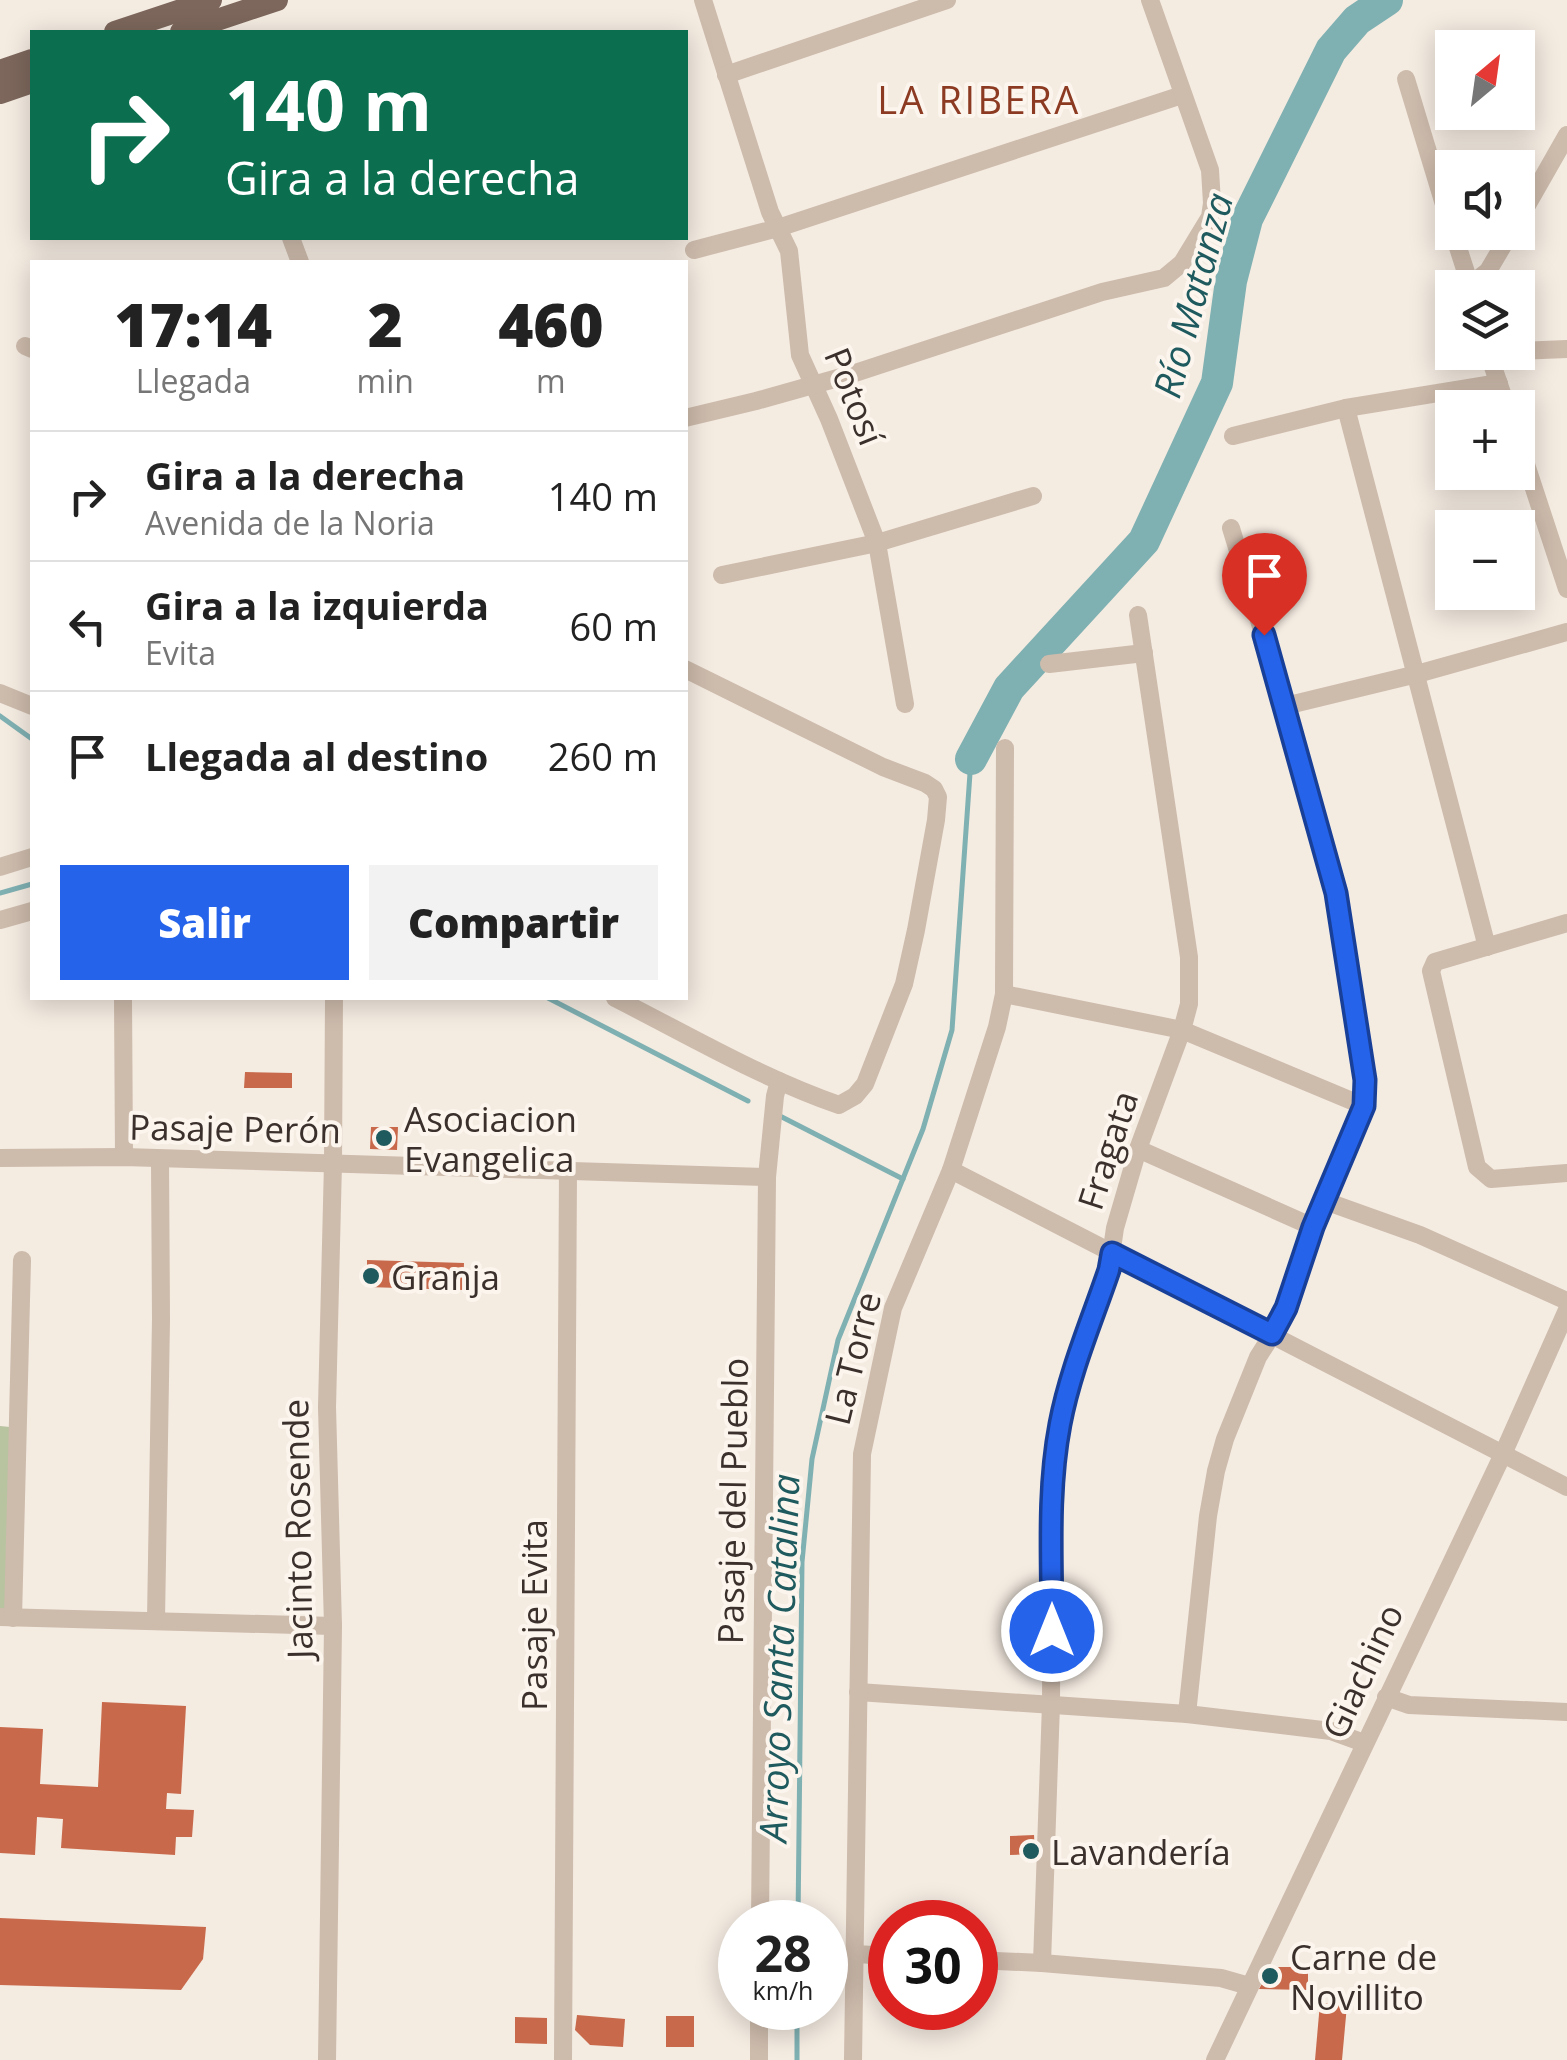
<!DOCTYPE html>
<html lang="es">
<meta charset="utf-8">
<style>
body{margin:0;font-family:"Open Sans",sans-serif;background:#f2f2f2;color:#222;height:100vh;display:flex;flex-direction:column;font-size:38px;white-space:nowrap}
*{box-sizing:border-box;margin:0}
p{font-size:32px;color:#767676}
.icon{flex:none;width:55px;height:55px;fill:none;stroke:currentColor;stroke-width:2;stroke-linecap:round;stroke-linejoin:round}
.map{position:relative;flex:1;overflow:hidden}
.side{position:absolute;left:30px;top:260px;width:658px;height:740px;display:flex;flex-direction:column;background:#fff;border-radius:0px;box-shadow:0 5px 25px #0003}
.side>*{flex:none}
.guide{position:absolute;left:30px;top:30px;width:658px;height:210px;border-radius:0px;box-shadow:0 5px 25px #0003;background:#0b6e4f;color:#fff;overflow:hidden}
.needle{width:65px;rotate:29deg}
.tools{position:absolute;left:1435px;top:30px;display:grid;gap:20px}
.tools a{display:grid;place-items:center;width:100px;height:100px;border-radius:0px;background:#fff;box-shadow:0 5px 25px #0003;font-size:50px}
.speed{position:absolute;left:718px;top:1900px;display:flex;gap:20px;font-size:50px;font-weight:700;text-align:center}
.speed>*{display:grid;place-content:center;width:130px;height:130px;border-radius:50%;background:#fff;box-shadow:0 5px 25px #0003;line-height:1}
.speed small{font-size:25px;font-weight:400}
.speed .limit{border:15px solid #d22;background:#fff;color:#111}
.pin{position:absolute;display:grid;place-items:center;width:85px;height:85px;color:#fff;margin:-102px -42px;border-radius:50% 50% 50% 0;rotate:-45deg;box-shadow:0 0 10px #0007}
.pin .icon{rotate:45deg}
.me{position:absolute;width:110px;margin:-55px;rotate:0deg;stroke-linejoin:round;filter:drop-shadow(0 0 8px #0008)}
.turn{display:flex;align-items:center;gap:35px;height:210px;padding:0 30px;font-size:45px}
.turn .icon{width:130px;height:130px;stroke-width:2.5}
.turn b{display:block;font-size:70px;line-height:85px}
.eta{display:flex;justify-content:space-evenly;align-items:center;height:170px;text-align:center}
.eta b{font-size:60px;font-weight:800;line-height:70px}
.primary-button{display:flex;gap:20px;margin-top:auto;padding:20px 30px}
.primary-button a{flex:1;height:115px;border-radius:0px;background:#2563eb;color:#fff;font-size:40px;font-weight:800;line-height:115px;text-align:center}
.primary-button a+a{background:#f2f2f2;color:#222}
ul{padding:0;list-style:none}
li{display:flex;align-items:center;gap:30px;height:130px;padding:0 30px;border-top:2px solid #e0e0e0}
li div{flex:1}
li b{display:block;font-size:38px}
li em{font-style:normal}
.map>svg:first-child{display:block}
.green{fill:#b8c4a0}
.lines{fill:none;stroke-linecap:round;stroke-linejoin:round}
.stream{stroke:#7fb0b2;stroke-width:5}
.river{stroke:#7fb0b2;stroke-width:32}
.building{fill:#c8694b}
.minor{stroke:#cdbbac;stroke-width:18}
.major{stroke:#7d675c;stroke-width:22}
.route-casing{stroke:#184099;stroke-width:25}
.route{stroke:#2563eb;stroke-width:18}
.poi-dot{fill:#1f5a5e;stroke:#fbf5ee;stroke-width:4}
.labels{text-anchor:middle;dominant-baseline:central;stroke-width:8;stroke-linejoin:round;paint-order:stroke}
.street-label{font-size:35px;fill:#3b302b;stroke:#fbf5ee}
.poi-label{font-size:35px;fill:#3b302b;stroke:#fbf5ee;text-anchor:start}
.neighbourhood-label{font-size:38px;letter-spacing:2.5px;fill:#8c3b22;stroke:#fbf5ee}
.water-label{font-size:38px;font-style:italic;fill:#1f5a5e;stroke:#fbf5ee}
</style>
<div class="map">
<svg width="1567" height="2060" viewBox="0 0 1567 2060">
<rect width="100%" height="100%" fill="#f4ebe1"/>
<!-- green -->
<path class="green" d="M 0,1426 L 10,1427 L 10,1521 L 5,1612 L 0,1612 Z"/>
<g class="lines">
<!-- stream -->
<g class="stream">
<path d="M 0,716 L 32,739"/>
<path d="M 0,893 L 32,884"/>
<path d="M 548,998 L 748,1101"/>
<path d="M 778,1115 L 903,1179"/>
<path d="M 798,1922 L 802,1562 L 812,1459 L 838,1340 L 923,1129 L 952,1030 L 971,759"/>
<path d="M 797,2060 L 797,2008"/>
</g>
<!-- river -->
<path class="river" d="M 971,759 L 1009,688 L 1144,541 L 1217,383 L 1231,281 L 1247,219 L 1331,50 L 1357,20 L 1387,0"/>
</g>
<!-- building -->
<g class="building">
<path d="M 245,1072 L 292,1073 L 292,1088 L 244,1088 Z"/>
<path d="M 371,1127 L 398,1127 L 397,1150 L 370,1149 Z"/>
<path d="M 367,1260 L 464,1263 L 463,1290 L 367,1287 Z"/>
<path d="M 102,1702 L 186,1706 L 181,1794 L 167,1793 L 166,1809 L 194,1810 L 192,1837 L 176,1837 L 175,1855 L 61,1848 L 63,1819 L 37,1817 L 35,1855 L 0,1853 L 0,1727 L 43,1729 L 40,1784 L 98,1787 Z"/>
<path d="M 1034,1835 L 1035,1854 L 1010,1855 L 1010,1836 Z"/>
<path d="M 0,1918 L 206,1927 L 203,1959 L 181,1990 L 0,1985 Z"/>
<path d="M 1271,1967 L 1308,1967 L 1308,1990 L 1259,1989 Z"/>
<path d="M 1320,2003 L 1347,2005 L 1342,2060 L 1315,2060 Z"/>
<path d="M 577,2015 L 625,2019 L 623,2047 L 590,2045 L 575,2030 Z"/>
<rect x="666" y="2016" width="28" height="31"/>
<path d="M 515,2017 L 547,2018 L 547,2044 L 515,2043 Z"/>
</g>
<g class="lines">
<!-- minor -->
<g class="minor">
<path d="M 703,0 L 770,212 L 789,251 L 800,355 L 829,419 L 877,543 L 905,704"/>
<path d="M 726,75 L 947,0"/>
<path d="M 1406,79 L 1452,231"/>
<path d="M 1518,221 L 1567,135"/>
<path d="M 1453,232 L 1471,288"/>
<path d="M 291,238 L 300,262"/>
<path d="M 694,250 L 778,228 L 1182,95"/>
<path d="M 1470,285 L 1488,271 L 1511,232"/>
<path d="M 25,346 L 32,349"/>
<path d="M 1518,351 L 1567,349"/>
<path d="M 1488,352 L 1507,408"/>
<path d="M 1346,408 L 1487,947"/>
<path d="M 685,418 L 756,401 L 852,374 L 1102,292 L 1164,278 L 1182,263 L 1210,217 L 1212,203 L 1210,170 L 1150,0"/>
<path d="M 1233,436 L 1346,408 L 1499,383"/>
<path d="M 1518,440 L 1567,589"/>
<path d="M 722,575 L 877,543 L 1033,496"/>
<path d="M 1049,664 L 1144,653"/>
<path d="M 0,693 L 32,706"/>
<path d="M 1285,706 L 1417,674 L 1567,632"/>
<path d="M 0,867 L 32,857"/>
<path d="M 0,920 L 32,911"/>
<path d="M 1567,923 L 1435,962 L 1431,971 L 1477,1167 L 1491,1179 L 1567,1173"/>
<path d="M 1004,994 L 1182,1030 L 1364,1106"/>
<path d="M 123,998 L 124,1157"/>
<path d="M 615,998 C 688,1035 761,1078 839,1105 L 855,1096 L 865,1084 L 904,984 L 916,930 L 936,820 L 938,797 L 934,789 L 925,783 L 883,767 L 685,669"/>
<path d="M 1138,1149 L 1313,1227"/>
<path d="M 0,1158 L 124,1157 L 767,1177"/>
<path d="M 951,1170 L 1567,1487"/>
<path d="M 1325,1201 L 1420,1235 L 1567,1301"/>
<path d="M 0,1617 L 333,1626"/>
<path d="M 13,1618 L 22,1260"/>
<path d="M 156,1620 L 161,1319 L 160,1160"/>
<path d="M 858,1692 L 1187,1714 L 1331,1731 L 1364,1743"/>
<path d="M 1386,1697 L 1409,1705 L 1567,1712"/>
<path d="M 1187,1714 L 1208,1516 L 1216,1471 L 1225,1439 L 1258,1357 L 1279,1324 L 1286,1308 L 1313,1227 L 1364,1106 L 1365,1080 L 1335,893 L 1285,706 L 1231,528"/>
<path d="M 760,1922 L 767,1177 L 775,1096 L 779,1081"/>
<path d="M 856,1954 L 890,1956"/>
<path d="M 975,1960 L 1042,1963 L 1221,1978 L 1249,1986"/>
<path d="M 1042,1963 L 1051,1704 L 1052,1485 L 1060,1427 L 1066,1396 L 1109,1269 L 1115,1228 L 1138,1149 L 1182,1030 L 1189,1004 L 1189,957 L 1138,615"/>
<path d="M 327,2060 L 333,1626 L 327,1407 L 333,1163 L 334,998"/>
<path d="M 563,2060 L 568,1170"/>
<path d="M 759,2060 L 759,2008"/>
<path d="M 853,2060 L 862,1454 L 893,1308 L 951,1170 L 997,1027 L 1004,994 L 1005,748"/>
<path d="M 1215,2060 L 1503,1454 L 1567,1310"/>
</g>
<!-- major -->
<g class="major">
<path d="M 115,32 L 211,0"/>
<path d="M 181,32 L 277,0"/>
<path d="M 0,71 L 32,60"/>
<path d="M 0,93 L 32,82"/>
</g>
</g>
<g class="lines">
<!-- route casing -->
<g class="route-casing">
<path id="route" d="M 1052,1631 C 1052,1562 1047,1492 1060,1424 C 1070,1371 1092,1320 1109,1270 L 1112,1253 L 1272,1334 L 1286,1308 L 1313,1227 L 1364,1106 L 1365,1080 L 1336,893 L 1264,635"/>
</g>
<!-- route -->
<use href="#route" class="route"/>
</g>
<!-- markers -->
<g class="poi-dot">
<circle cx="384" cy="1138" r="10"/>
<circle cx="371" cy="1276" r="10"/>
<circle cx="1031" cy="1851" r="10"/>
<circle cx="1270" cy="1976" r="10"/>
</g>
<g class="labels">
<!-- street labels -->
<g class="street-label">
<text transform="translate(855 396) rotate(68)">Potosí</text>
<text transform="translate(235 1128) rotate(1)">Pasaje Perón</text>
<text transform="translate(1107 1150) rotate(-72)">Fragata</text>
<text transform="translate(852 1358) rotate(-76)">La Torre</text>
<text transform="translate(732 1501) rotate(-89)">Pasaje del Pueblo</text>
<text transform="translate(297 1529) rotate(-91)">Jacinto Rosende</text>
<text transform="translate(533 1615) rotate(-90)">Pasaje Evita</text>
<text transform="translate(1362 1671) rotate(-65)">Giachino</text>
</g>
<!-- poi labels -->
<g class="poi-label">
<text x="404" y="1118">Asociacion<tspan x="404" dy="40">Evangelica</tspan></text>
<text x="391" y="1276">Granja</text>
<text x="1051" y="1851">Lavandería</text>
<text x="1290" y="1956">Carne de<tspan x="1290" dy="40">Novillito</tspan></text>
</g>
<!-- neighbourhood labels -->
<g class="neighbourhood-label">
<text x="979" y="99">LA RIBERA</text>
</g>
<!-- water labels -->
<g class="water-label">
<text transform="translate(1192 295) rotate(-75)">Río Matanza</text>
<text transform="translate(778 1658) rotate(-88)">Arroyo Santa Catalina</text>
</g>
</g>
</svg>
<div class="tools">
<a><svg class="needle" viewBox="-14 -14 28 28"><path d="M0-13l5 13h-10z" fill="#e53935"/><path d="M0 13l5-13h-10z" fill="#767676"/></svg></a>
<a><svg class="icon" aria-label="sound" viewBox="0 0 24 24"><path d="M4 9h4l5-4v14l-5-4H4zM17 9q2 3 0 6"/></svg></a>
<a><svg class="icon" aria-label="layers" viewBox="0 0 24 24"><path d="M12 4l9 5-9 5-9-5zM3 14l9 5 9-5"/></svg></a>
<a>+</a>
<a>−</a>
</div>
<div class="speed"><div>28<small>km/h</small></div><div class="limit">30</div></div>
<div class="pin" style="left:1264px;top:635px;background:#d93025"><svg class="icon" aria-label="arrive" viewBox="0 0 24 24"><path d="M6 21V4h12l-3 4 3 4H6"/></svg></div>
<svg class="me" style="left:1052px;top:1631px" viewBox="-20 -20 40 40"><circle r="17" fill="#2563eb" stroke="#fff" stroke-width="3"/><path d="M0-11L8 9 0 5-8 9z" fill="#fff"/></svg>
<div class="guide">
<div class="turn"><svg class="icon" aria-label="right" viewBox="0 0 24 24"><path d="M7 20v-9h11M14 6l5 5-5 5"/></svg><div><b>140 m</b>Gira a la derecha</div></div>
</div>
<section class="side">
<div class="eta">
<div><b>17:14</b><p>Llegada</p></div>
<div><b>2</b><p>min</p></div>
<div><b>460</b><p>m</p></div>
</div>
<ul>
<li><svg class="icon" aria-label="right" viewBox="0 0 24 24"><path d="M7 20v-9h11M14 6l5 5-5 5"/></svg><div><b>Gira a la derecha</b><p>Avenida de la Noria</p></div><em>140 m</em></li>
<li><svg class="icon" aria-label="left" viewBox="0 0 24 24"><path d="M17 20v-9H6M10 6l-5 5 5 5"/></svg><div><b>Gira a la izquierda</b><p>Evita</p></div><em>60 m</em></li>
<li><svg class="icon" aria-label="arrive" viewBox="0 0 24 24"><path d="M6 21V4h12l-3 4 3 4H6"/></svg><div><b>Llegada al destino</b></div><em>260 m</em></li>
</ul>
<div class="primary-button"><a>Salir</a><a>Compartir</a></div>
</section>
</div>
